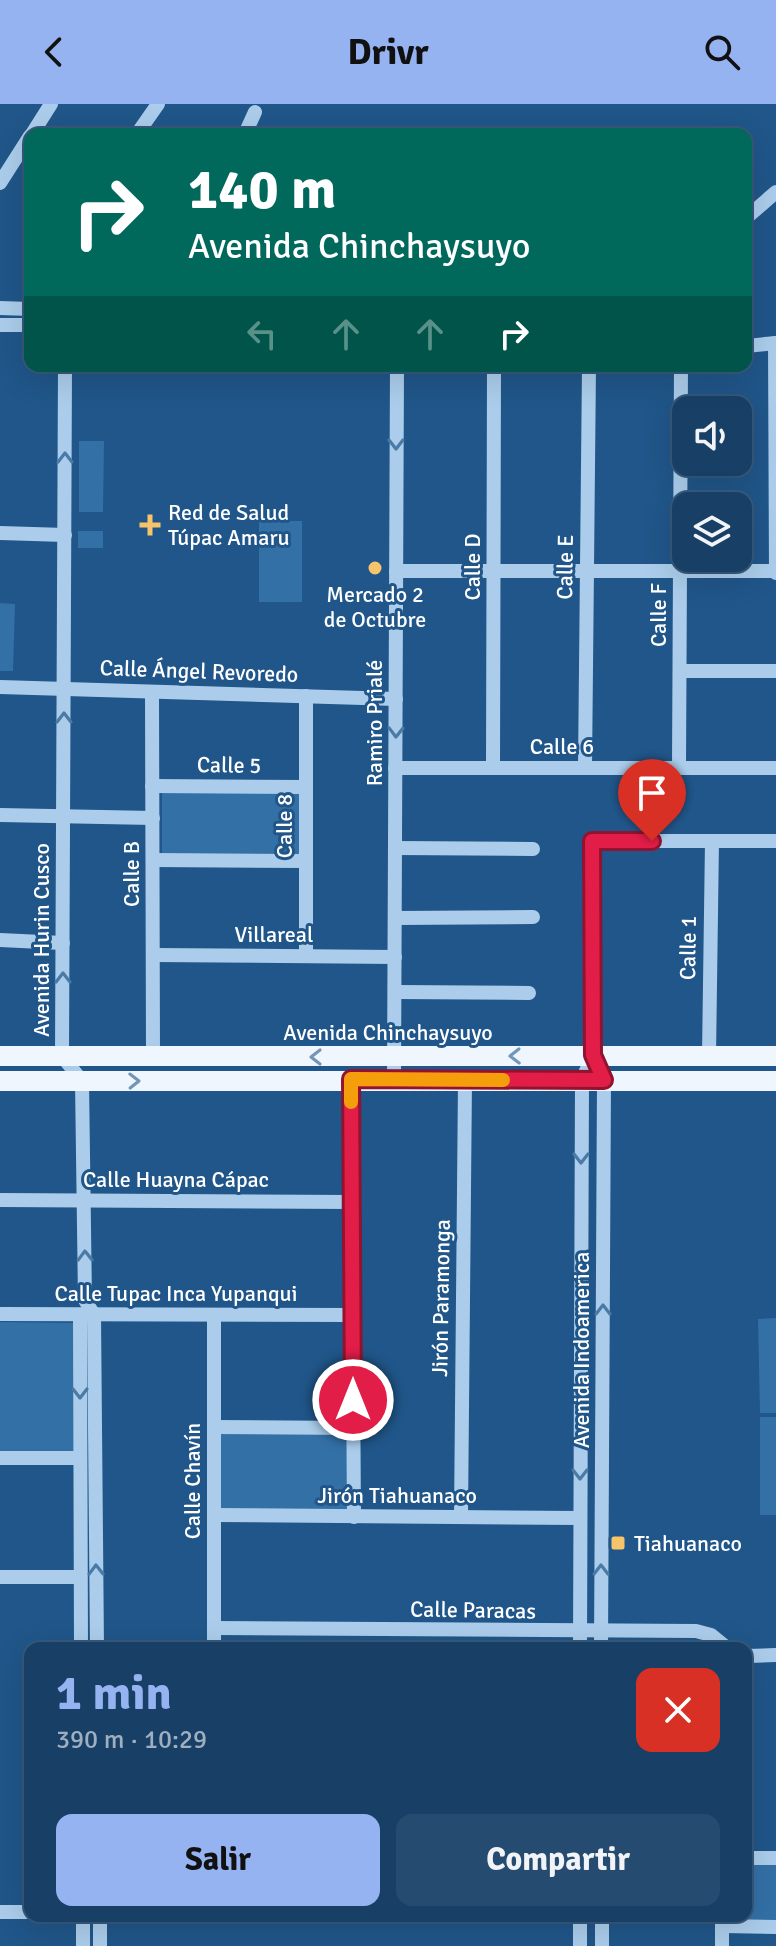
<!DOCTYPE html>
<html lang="es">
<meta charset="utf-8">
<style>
body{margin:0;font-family:Signika,sans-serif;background:#254b70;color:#f1f3f6;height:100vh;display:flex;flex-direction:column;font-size:30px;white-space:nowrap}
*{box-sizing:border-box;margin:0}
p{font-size:26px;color:#9fafc0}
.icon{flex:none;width:44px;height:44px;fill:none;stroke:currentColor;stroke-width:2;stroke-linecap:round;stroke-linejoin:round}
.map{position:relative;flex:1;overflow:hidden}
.side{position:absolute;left:24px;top:1538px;width:728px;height:280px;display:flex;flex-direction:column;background:#184067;border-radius:16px;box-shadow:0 8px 32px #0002,0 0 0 2px #36597b}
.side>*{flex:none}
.hud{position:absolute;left:24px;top:24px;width:728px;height:244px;border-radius:16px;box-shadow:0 8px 32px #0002,0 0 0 2px #36597b;background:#00695c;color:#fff;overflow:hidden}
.controls{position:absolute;left:672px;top:292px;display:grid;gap:16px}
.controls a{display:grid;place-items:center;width:80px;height:80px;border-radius:16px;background:#184067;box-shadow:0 8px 32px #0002,0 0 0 2px #36597b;font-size:40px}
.pin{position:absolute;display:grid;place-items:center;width:68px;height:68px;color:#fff;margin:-82px -34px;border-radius:50% 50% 50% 0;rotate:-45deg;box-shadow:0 0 8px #0007}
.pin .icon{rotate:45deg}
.me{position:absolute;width:88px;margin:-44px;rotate:0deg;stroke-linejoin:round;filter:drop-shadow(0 0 6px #0008)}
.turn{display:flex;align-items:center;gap:28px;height:168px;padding:0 32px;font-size:36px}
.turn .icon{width:104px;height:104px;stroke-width:2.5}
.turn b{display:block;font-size:56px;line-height:68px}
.lanes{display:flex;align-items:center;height:76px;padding:0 32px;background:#0003;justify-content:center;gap:40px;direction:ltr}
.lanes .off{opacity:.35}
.round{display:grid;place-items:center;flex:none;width:84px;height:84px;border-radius:16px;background:#254b70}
.summary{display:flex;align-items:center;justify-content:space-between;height:136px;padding:0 32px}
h1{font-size:48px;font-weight:700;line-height:60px;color:#95b2f1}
.action{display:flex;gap:16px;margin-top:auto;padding:16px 32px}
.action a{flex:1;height:92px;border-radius:16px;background:#95b2f1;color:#111;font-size:32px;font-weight:700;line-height:92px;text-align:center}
.action a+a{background:#254b70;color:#f1f3f6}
header{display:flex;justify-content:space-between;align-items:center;height:104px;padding:0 32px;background:#95b2f1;color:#111;font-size:36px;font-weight:700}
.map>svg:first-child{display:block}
.green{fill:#3370a6}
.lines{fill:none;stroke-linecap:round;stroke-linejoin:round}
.minor{stroke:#abcdeb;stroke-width:14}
.major{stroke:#eff6fe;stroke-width:20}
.oneway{stroke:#4a7aa6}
.oneway2{stroke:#7396b8}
.route-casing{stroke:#92132f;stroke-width:20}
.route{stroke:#e11d48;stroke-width:14}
.slow{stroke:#f59e0b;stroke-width:14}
.poi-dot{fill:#f8c46b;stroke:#205689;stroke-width:3}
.labels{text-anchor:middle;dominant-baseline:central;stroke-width:6;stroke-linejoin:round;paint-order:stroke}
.poi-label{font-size:22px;fill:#fff;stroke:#205689;text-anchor:start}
.street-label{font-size:22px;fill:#fff;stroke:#205689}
</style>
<header><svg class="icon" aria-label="back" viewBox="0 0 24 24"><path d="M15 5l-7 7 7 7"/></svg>Drivr<svg class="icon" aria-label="search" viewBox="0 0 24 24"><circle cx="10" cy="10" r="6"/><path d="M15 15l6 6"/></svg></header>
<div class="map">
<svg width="776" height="1842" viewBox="0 0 776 1842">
<rect width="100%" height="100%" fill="#205689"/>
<!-- green -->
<g class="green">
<path d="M 79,337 L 104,337 L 103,408 L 79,408 Z"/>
<rect x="259" y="417" width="43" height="81"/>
<rect x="78" y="427" width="25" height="17"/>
<path d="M 0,499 L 15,500 L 13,567 L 0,567 Z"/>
<path d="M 162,688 L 299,688 L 299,751 L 162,750 Z"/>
<path d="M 776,1214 L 776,1309 L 760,1309 L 758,1215 Z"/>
<path d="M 0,1218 L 75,1219 L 75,1348 L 0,1348 Z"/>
<rect x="760" y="1313" width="16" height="98"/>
<path d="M 221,1326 L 347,1327 L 347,1408 L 221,1407 Z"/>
<path d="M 746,1759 L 776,1759 L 776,1818 L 726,1817 L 726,1812 L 746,1812 Z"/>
</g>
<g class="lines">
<!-- minor -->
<g class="minor">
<path d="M 32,30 L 51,0"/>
<path d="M 137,30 L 158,0"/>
<path d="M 245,30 L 255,8"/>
<path d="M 0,79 L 30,32"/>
<path d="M 746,114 L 776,88"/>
<path d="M 0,204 L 30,205"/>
<path d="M 0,221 L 30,221"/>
<path d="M 775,239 L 776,469"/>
<path d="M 746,242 L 776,239"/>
<path d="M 65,262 L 62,952 L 82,977 L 85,1196 L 94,1211 L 97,1544"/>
<path d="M 0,429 L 65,431"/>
<path d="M 396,467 L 776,467"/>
<path d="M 680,567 L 776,567"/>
<path d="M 0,583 L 396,595"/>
<path d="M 152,588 L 153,952"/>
<path d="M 306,592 L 306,852"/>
<path d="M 395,664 L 776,664"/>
<path d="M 493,664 L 494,262"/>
<path d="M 585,664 L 589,262"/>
<path d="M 679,664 L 681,262"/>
<path d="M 152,682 L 306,683"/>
<path d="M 0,711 L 153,714"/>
<path d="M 395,744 L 533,745"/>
<path d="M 153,756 L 306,757"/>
<path d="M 395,814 L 533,813"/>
<path d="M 0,836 L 63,839"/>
<path d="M 153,851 L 395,853"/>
<path d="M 395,888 L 529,889"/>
<path d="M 709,952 L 712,737"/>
<path d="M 351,975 L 354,1413"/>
<path d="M 394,975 L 397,262"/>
<path d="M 0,1096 L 352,1098"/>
<path d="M 0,1210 L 352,1211"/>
<path d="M 80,1211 L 81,1544"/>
<path d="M 214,1211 L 214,1544"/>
<path d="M 214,1323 L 353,1324"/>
<path d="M 0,1354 L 79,1354"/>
<path d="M 214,1411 L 580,1414"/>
<path d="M 461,1413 L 465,976"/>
<path d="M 0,1473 L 80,1473"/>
<path d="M 214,1524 L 696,1527 L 711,1531 L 727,1544"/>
<path d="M 580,1544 L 582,976 L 593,951"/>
<path d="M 601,1544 L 604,976 L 593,951 L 592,737 L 776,737"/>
<path d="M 746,1552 L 776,1551"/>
<path d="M 746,1754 L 776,1754"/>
<path d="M 0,1808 L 30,1808"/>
<path d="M 722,1822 L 776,1823"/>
<path d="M 83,1842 L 83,1812"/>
<path d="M 100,1842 L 100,1812"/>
<path d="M 580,1842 L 580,1812"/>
<path d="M 602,1842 L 602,1812"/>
<path d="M 722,1842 L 722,1812"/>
</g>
<!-- major -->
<g class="major">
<path d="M 0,952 L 776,952"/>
<path d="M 0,977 L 776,977"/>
</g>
</g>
<!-- one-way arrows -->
<defs><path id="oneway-chevron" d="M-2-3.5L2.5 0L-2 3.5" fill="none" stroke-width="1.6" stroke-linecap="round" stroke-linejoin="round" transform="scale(2)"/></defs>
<g class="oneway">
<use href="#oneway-chevron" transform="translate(396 340) rotate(90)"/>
<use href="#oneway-chevron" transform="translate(65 354) rotate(-90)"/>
<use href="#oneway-chevron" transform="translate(64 614) rotate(-90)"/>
<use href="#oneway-chevron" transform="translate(396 628) rotate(91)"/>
<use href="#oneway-chevron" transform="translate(63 874) rotate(-90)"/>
<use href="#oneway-chevron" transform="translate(581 1054) rotate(90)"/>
<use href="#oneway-chevron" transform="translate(85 1152) rotate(-91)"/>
<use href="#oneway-chevron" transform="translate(603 1206) rotate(-90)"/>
<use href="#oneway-chevron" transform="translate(80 1289) rotate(90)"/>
<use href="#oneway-chevron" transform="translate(580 1370) rotate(90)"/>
<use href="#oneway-chevron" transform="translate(96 1466) rotate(-91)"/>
<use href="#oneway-chevron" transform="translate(601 1466) rotate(-90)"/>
</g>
<g class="oneway2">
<use href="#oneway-chevron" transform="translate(515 952) rotate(179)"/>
<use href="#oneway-chevron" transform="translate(316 953) rotate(-180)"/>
<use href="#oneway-chevron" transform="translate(134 977) rotate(-1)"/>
</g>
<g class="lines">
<!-- route casing -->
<g class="route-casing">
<path id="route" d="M 353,1296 L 351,975 L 604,976 L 593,951 L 592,737 L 652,737"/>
</g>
<!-- route -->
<use href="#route" class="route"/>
<!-- slow -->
<path class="slow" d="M 351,998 L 351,975 L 503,976"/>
</g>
<!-- markers -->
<g class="poi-dot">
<path d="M146 409h8v8h8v8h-8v8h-8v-8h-8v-8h8z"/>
<circle cx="375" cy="464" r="8"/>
<rect x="610" y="1431" width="16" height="16" rx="4"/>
</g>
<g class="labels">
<!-- poi labels -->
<g class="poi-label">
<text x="168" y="408">Red de Salud<tspan x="168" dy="25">Túpac Amaru</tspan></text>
<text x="375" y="490" text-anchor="middle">Mercado 2<tspan x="375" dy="25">de Octubre</tspan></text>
<text x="634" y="1439">Tiahuanaco</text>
</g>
<!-- street labels -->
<g class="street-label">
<text transform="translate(472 463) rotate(-90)">Calle D</text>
<text transform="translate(565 463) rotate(-89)">Calle E</text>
<text transform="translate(658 511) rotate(-90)">Calle F</text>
<text transform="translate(199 567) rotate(2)">Calle Ángel Revoredo</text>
<text transform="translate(374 619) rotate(-90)">Ramiro Prialé</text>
<text x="562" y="642">Calle 6</text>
<text transform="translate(229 661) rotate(1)">Calle 5</text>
<text transform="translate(284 722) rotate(-90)">Calle 8</text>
<text transform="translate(131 770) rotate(-90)">Calle B</text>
<text x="274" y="830">Villareal</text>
<text transform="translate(41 836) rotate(-90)">Avenida Hurin Cusco</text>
<text transform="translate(688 844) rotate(-89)">Calle 1</text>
<text x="388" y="928">Avenida Chinchaysuyo</text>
<text x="176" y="1075">Calle Huayna Cápac</text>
<text x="176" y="1189">Calle Tupac Inca Yupanqui</text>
<text transform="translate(441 1194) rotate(-89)">Jirón Paramonga</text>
<text transform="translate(581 1246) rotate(-90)">Avenida Indoamerica</text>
<text transform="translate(192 1377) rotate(-90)">Calle Chavín</text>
<text x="397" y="1391">Jirón Tiahuanaco</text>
<text transform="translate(473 1506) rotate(1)">Calle Paracas</text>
</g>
</g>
</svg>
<div class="controls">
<a><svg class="icon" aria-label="sound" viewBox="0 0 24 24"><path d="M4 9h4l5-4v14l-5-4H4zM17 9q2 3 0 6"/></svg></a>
<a><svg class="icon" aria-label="layers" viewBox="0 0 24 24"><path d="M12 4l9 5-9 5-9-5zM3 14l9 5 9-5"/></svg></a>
</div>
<div class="pin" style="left:652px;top:737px;background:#d93025"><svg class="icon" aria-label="arrive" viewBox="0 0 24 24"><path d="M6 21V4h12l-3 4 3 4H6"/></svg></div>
<svg class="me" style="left:353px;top:1296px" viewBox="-20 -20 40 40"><circle r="17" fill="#e11d48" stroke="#fff" stroke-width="3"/><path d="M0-11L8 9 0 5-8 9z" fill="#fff"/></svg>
<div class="hud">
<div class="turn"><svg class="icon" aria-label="right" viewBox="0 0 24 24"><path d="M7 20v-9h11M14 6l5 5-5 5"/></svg><div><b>140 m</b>Avenida Chinchaysuyo</div></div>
<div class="lanes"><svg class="icon off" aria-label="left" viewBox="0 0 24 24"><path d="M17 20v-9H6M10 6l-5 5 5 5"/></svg><svg class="icon off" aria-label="ahead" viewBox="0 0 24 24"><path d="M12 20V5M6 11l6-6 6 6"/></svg><svg class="icon off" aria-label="ahead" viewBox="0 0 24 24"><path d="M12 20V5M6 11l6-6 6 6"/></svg><svg class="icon" aria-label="right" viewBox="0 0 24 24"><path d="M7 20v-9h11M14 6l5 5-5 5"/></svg></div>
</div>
<section class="side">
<div class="summary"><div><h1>1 min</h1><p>390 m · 10:29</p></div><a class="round" style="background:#d93025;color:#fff"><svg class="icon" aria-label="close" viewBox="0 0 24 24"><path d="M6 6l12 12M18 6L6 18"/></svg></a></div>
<div class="action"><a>Salir</a><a>Compartir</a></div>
</section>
</div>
